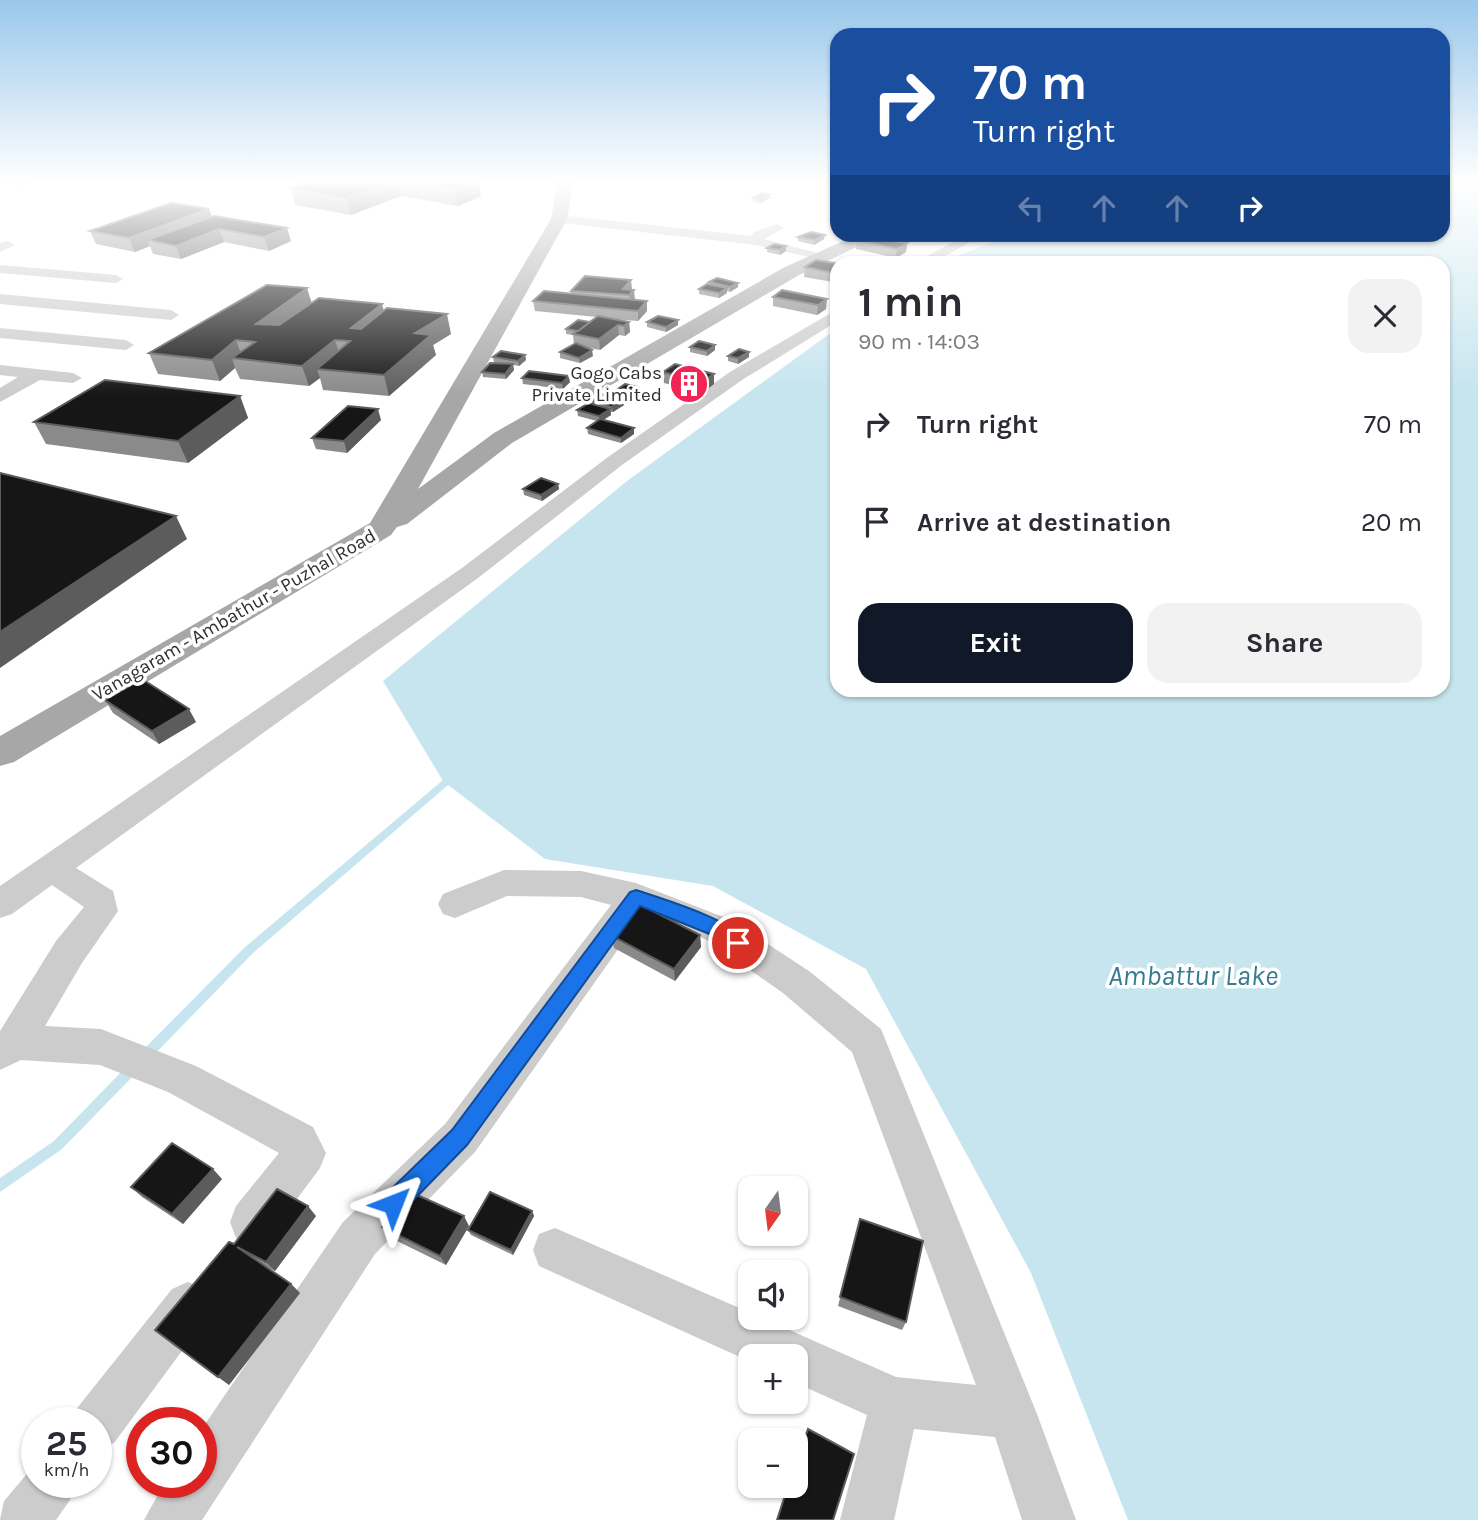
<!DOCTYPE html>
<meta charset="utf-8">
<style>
body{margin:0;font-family:Karla,sans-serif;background:#f2f2f3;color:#2b2b33;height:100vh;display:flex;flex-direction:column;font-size:26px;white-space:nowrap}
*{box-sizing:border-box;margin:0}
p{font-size:23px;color:#7c7c81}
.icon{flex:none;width:38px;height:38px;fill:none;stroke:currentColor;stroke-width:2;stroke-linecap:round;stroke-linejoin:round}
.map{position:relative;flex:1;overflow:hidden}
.panel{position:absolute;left:830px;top:256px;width:620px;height:441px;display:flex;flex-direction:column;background:#fff;border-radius:21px;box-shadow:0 2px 5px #0004}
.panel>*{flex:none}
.banner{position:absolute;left:830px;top:28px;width:620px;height:214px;border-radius:21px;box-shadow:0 2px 5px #0004;background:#1a4fa0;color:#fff;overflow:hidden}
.needle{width:46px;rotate:194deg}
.tools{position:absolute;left:738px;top:1176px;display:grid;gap:14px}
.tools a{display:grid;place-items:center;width:70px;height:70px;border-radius:14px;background:#fff;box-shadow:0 2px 5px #0004;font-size:35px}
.speed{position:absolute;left:21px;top:1407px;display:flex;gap:14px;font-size:35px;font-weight:700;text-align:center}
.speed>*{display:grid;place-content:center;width:91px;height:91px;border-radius:50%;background:#fff;box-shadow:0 2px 5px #0004;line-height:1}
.speed small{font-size:18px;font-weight:400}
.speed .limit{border:10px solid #d22;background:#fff;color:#111}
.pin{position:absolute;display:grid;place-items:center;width:60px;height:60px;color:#fff;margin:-30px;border:4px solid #fff;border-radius:50%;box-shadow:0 2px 7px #0007}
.me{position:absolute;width:77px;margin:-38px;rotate:45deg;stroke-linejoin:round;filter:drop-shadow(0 0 5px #0008)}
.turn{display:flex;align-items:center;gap:24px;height:147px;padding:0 28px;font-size:32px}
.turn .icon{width:91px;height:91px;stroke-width:2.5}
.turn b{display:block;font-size:49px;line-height:60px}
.lanes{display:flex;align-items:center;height:66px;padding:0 28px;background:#0003;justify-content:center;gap:35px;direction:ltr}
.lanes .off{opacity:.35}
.round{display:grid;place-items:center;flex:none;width:74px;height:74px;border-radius:21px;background:#f2f2f3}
.head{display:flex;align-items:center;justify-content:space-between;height:119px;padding:0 28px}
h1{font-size:42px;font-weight:700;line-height:52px}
.primary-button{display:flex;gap:14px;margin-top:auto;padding:14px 28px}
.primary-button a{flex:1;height:80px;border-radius:21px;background:#111827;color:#fff;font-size:28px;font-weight:700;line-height:80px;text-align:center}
.primary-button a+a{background:#f2f2f3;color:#2b2b33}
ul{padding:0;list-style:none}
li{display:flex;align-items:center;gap:21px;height:98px;padding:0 28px}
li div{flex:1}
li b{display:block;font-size:26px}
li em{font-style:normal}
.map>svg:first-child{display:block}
.water{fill:#c6e5ef}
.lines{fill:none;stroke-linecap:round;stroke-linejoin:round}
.stream{fill:#c6e5ef;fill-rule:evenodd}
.minor{fill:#ccc;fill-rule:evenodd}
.major{fill:#a7a7a7;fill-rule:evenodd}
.wall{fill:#8a8a8a}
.shaded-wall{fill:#5c5c5c}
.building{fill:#161616;stroke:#5c5c5c;stroke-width:2}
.route{fill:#1a73e8;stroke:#114b97;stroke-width:2}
.labels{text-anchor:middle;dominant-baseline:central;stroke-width:7;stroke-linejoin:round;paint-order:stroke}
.far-poi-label{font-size:19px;fill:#2f2f2f;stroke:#fff;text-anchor:end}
.far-street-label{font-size:19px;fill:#2f2f2f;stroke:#fff}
.near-water-label{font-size:28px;font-style:italic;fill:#347b91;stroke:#fff}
</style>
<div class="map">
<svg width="1478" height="1520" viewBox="0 0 1478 1520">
<rect width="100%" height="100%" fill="#fff"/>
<!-- water -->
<path class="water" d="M 1442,182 L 1478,182 L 1478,1520 L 1128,1520 L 1031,1273 L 866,969 L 713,886 L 545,859 L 443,781 L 383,681 L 627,481 L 836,329 L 836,690 L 1442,690 L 1442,262 L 943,262 L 1009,235 L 1442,234 Z"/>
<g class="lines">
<!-- stream -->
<g class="stream">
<path d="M 452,774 L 455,775 L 456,777 L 455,779 L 252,954 L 148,1061 L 144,1062 L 140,1061 L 138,1057 L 140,1053 L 244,948 L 449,775 Z"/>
<path d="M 134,1062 L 138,1063 L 140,1067 L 138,1071 L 62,1149 L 0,1192 L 0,1178 L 54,1141 L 130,1063 Z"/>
</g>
<!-- minor -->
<g class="minor">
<path d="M 0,182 L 28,182 L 28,183 L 22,187 Z"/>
<path d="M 559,215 L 751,236 L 754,232 L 777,224 L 784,228 L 764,239 L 829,256 L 822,260 L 756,245 L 554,222 L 552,219 Z"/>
<path d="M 967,234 L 985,234 L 934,262 L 917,262 Z"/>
<path d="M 8,241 L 15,245 L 0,252 L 0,243 Z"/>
<path d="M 0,265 L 116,275 L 123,279 L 116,283 L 0,273 Z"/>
<path d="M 0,294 L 171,310 L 179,315 L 171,320 L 0,304 Z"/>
<path d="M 836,310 L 836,322 L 742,380 L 622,465 L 478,578 L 76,868 L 113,891 L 118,911 L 82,963 L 45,1026 L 101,1029 L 196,1066 L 313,1127 L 326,1153 L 320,1168 L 268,1238 L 252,1244 L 236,1238 L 230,1222 L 236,1206 L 279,1153 L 168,1092 L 100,1065 L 21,1060 L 0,1070 L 0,1031 L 56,941 L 84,907 L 52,885 L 12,914 L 0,918 L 0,886 L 462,568 L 608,457 L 730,372 Z"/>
<path d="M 0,328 L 126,340 L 134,345 L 126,350 L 0,338 Z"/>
<path d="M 0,365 L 73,373 L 82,378 L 73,383 L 40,380 L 0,402 L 0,388 L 18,377 L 0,375 Z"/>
<path d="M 504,870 L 581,871 L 636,883 L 731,920 L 809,971 L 881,1029 L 1037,1414 L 1076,1520 L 1022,1520 L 995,1437 L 914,1429 L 894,1520 L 840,1520 L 867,1415 L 796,1383 L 796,1356 L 751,1356 L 751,1362 L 539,1266 L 533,1250 L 539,1234 L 555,1228 L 751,1313 L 751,1318 L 762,1318 L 896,1377 L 976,1385 L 852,1052 L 783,993 L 707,940 L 643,914 L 475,1152 L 375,1254 L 202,1520 L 144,1520 L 165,1482 L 201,1482 L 201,1430 L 343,1222 L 445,1124 L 611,905 L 581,897 L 507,896 L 455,918 L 443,914 L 438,904 L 443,894 Z"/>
<path d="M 188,1282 L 204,1289 L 211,1305 L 204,1321 L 114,1443 L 96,1450 L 96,1423 L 72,1423 L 78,1407 L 172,1289 Z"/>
<path d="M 37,1462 L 37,1482 L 78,1482 L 70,1500 L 56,1520 L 0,1520 L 4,1501 Z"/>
</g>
<!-- major -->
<path class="major" d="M 558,182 L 574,182 L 567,219 L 418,489 L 494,433 L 785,267 L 859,234 L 883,234 L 799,275 L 512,443 L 407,524 L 397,527 L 391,535 L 14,762 L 0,766 L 0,736 L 370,523 L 551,219 Z"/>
</g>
<!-- wall -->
<g class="wall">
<path d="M 307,182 L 479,182 L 481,196 L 458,206 L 401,196 L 351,215 L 295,205 L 291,188 Z"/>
<path d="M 770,194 L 770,198 L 761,203 L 753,202 L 753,198 Z"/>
<path d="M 836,207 L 836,218 L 832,217 L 833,208 Z"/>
<path d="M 212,216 L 291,241 L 269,251 L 224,242 L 181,259 L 153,254 L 150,246 L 135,252 L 96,244 L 90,231 Z"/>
<path d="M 798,237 L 824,239 L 814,245 L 798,241 Z"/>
<path d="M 857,240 L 907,243 L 906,252 L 896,258 L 856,249 Z"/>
<path d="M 767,248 L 786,251 L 780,255 L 767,252 Z"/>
<path d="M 836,263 L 833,282 L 804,277 L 805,267 Z"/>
<path d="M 709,282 L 738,287 L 730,292 L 727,291 L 727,293 L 719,298 L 699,294 L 699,289 L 709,284 Z"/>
<path d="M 632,290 L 635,300 L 647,301 L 647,311 L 638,321 L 612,319 L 629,322 L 630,332 L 625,336 L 619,335 L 600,350 L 584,347 L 593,356 L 580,363 L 560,358 L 560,352 L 574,345 L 573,335 L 566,334 L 566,329 L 590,322 L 597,317 L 535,311 L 533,301 L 571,294 L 571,291 Z"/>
<path d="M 782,290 L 826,309 L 817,315 L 773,306 L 773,297 Z"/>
<path d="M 312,303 L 384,311 L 451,334 L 433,345 L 436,355 L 389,396 L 323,390 L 320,378 L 309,386 L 240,379 L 235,368 L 220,381 L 158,374 L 149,353 Z"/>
<path d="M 678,320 L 678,325 L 666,332 L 647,327 L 647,322 Z"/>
<path d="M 715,345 L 715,350 L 707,356 L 690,352 L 690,347 Z"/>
<path d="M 525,355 L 526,360 L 519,366 L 513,365 L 514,370 L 506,379 L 483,377 L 482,372 L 494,363 L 493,357 Z"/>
<path d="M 728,356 L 749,357 L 738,364 L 728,361 Z"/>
<path d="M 663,372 L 714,384 L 702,393 L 664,383 Z"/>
<path d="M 522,378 L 570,382 L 563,389 L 523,384 Z"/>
<path d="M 615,391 L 639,392 L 628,400 L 615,397 Z"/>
<path d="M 240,396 L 248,418 L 188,463 L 46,444 L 34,422 Z"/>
<path d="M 592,401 L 624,405 L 613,412 L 611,412 L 611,415 L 603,420 L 634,434 L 621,443 L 588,434 L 587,428 L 597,421 L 578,416 L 577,410 L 592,404 Z"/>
<path d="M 381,420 L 347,453 L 316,449 L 312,438 Z"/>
<path d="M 558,484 L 559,489 L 542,501 L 524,495 L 523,489 Z"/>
<path d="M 105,700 L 196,722 L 159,744 L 113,713 Z"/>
<path d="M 700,935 L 701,947 L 675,981 L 614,948 L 612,936 Z"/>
<path d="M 222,1179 L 183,1224 L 142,1197 L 131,1187 Z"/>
<path d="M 532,1211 L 534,1216 L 513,1255 L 471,1235 L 468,1230 Z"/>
<path d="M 316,1216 L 275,1271 L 263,1265 L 291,1284 L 300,1293 L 229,1385 L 234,1244 Z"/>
<path d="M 860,1219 L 906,1322 L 902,1330 L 838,1306 Z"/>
<path d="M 469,1226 L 446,1265 L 389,1237 L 382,1227 Z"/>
</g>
<!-- shaded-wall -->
<g class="shaded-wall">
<path d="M 390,182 L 398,182 L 401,196 L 351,215 L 347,198 Z"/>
<path d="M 473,182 L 479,182 L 481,196 L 458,206 L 455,189 Z"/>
<path d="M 770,194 L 770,198 L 761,203 L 761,199 Z"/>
<path d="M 209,209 L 214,222 L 147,240 L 150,246 L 135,252 L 129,238 Z"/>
<path d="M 287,228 L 291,241 L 269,251 L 264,237 Z"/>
<path d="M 219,229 L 224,242 L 181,259 L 176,246 Z"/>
<path d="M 825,235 L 824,239 L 814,245 L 815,240 Z"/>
<path d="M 907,243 L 906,252 L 896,258 L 897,249 Z"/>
<path d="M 786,246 L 786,251 L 780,255 L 780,250 Z"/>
<path d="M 836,271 L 836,280 L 833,282 L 833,273 Z"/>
<path d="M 631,280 L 632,289 L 623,289 Z"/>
<path d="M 738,283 L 738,287 L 730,292 L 730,287 Z"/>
<path d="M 307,288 L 313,307 L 263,344 L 256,324 Z"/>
<path d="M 727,288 L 727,293 L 719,298 L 719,293 Z"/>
<path d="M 634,290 L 635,300 L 630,305 L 629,295 Z"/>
<path d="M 827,299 L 826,309 L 817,315 L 818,305 Z"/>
<path d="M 647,301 L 647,311 L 638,321 L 638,311 Z"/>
<path d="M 382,304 L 387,323 L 356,348 L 351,328 Z"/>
<path d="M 447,314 L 451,334 L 433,345 L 436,355 L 389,396 L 384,375 L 415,333 Z"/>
<path d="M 678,320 L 678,325 L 666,332 L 666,327 Z"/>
<path d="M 629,322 L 630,332 L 625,336 L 624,326 Z"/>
<path d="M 618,325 L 619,335 L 600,350 L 599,339 Z"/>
<path d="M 236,340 L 243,359 L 232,358 L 235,368 L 220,381 L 212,360 Z"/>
<path d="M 335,340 L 341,360 L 317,369 L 320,378 L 309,386 L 302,366 Z"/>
<path d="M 715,345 L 715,350 L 707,356 L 707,351 Z"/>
<path d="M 592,350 L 593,356 L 580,363 L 579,358 Z"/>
<path d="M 749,352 L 749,357 L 738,364 L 738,358 Z"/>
<path d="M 525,355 L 526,360 L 519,366 L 518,361 Z"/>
<path d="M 513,364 L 514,370 L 506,379 L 505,374 Z"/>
<path d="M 714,374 L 714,384 L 702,393 L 702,382 Z"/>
<path d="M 569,376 L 570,382 L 563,389 L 562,383 Z"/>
<path d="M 638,387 L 639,392 L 628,400 L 628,395 Z"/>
<path d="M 240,396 L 248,418 L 188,463 L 178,441 Z"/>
<path d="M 623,400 L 624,405 L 613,412 L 612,407 Z"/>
<path d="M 378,409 L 381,420 L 347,453 L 344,441 Z"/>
<path d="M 610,409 L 611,415 L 600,422 L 599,416 Z"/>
<path d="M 634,428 L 634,434 L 621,443 L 621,438 Z"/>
<path d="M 558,484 L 559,489 L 542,501 L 541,495 Z"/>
<path d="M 176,516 L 187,539 L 0,668 L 0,632 Z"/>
<path d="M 189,709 L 196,722 L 159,744 L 152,731 Z"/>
<path d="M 700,935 L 701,947 L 675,981 L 674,969 Z"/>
<path d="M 213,1169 L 222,1179 L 183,1224 L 172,1214 Z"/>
<path d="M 308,1206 L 316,1216 L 275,1271 L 266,1262 Z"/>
<path d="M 532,1211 L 534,1216 L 513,1255 L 511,1250 Z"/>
<path d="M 464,1216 L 469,1226 L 446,1265 L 440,1256 Z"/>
<path d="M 291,1284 L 300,1293 L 229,1385 L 218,1377 Z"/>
</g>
<!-- building -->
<g class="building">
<path d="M 307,182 L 390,182 L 347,198 L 291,188 Z"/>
<path d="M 413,182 L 473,182 L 455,189 Z"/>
<path d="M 762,193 L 770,194 L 761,199 L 753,198 Z"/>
<path d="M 171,203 L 209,209 L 129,238 L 90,231 Z"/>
<path d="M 214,216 L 287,228 L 264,237 L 219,229 L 176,246 L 147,240 Z"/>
<path d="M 811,232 L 825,235 L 815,240 L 798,237 Z"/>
<path d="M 864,237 L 907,243 L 897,249 L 857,240 Z"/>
<path d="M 774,244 L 786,246 L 780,250 L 767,248 Z"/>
<path d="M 816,260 L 836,263 L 836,271 L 833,273 L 805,267 Z"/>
<path d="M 585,276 L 631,280 L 623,289 L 634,290 L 629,295 L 571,291 Z"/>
<path d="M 717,278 L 738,283 L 730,287 L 709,282 Z"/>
<path d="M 707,284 L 727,288 L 719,293 L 699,289 Z"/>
<path d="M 267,285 L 307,288 L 256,324 L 279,325 L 319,298 L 382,304 L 351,328 L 361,329 L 387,308 L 447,314 L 415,333 L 431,335 L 384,375 L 317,369 L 350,341 L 335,340 L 302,366 L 232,358 L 255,342 L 236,340 L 212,360 L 149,353 Z"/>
<path d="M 782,290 L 827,299 L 818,305 L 773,297 Z"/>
<path d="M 544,291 L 647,301 L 638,311 L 533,301 Z"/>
<path d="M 598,316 L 629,322 L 624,326 L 618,325 L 599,339 L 573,334 Z"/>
<path d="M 658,316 L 678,320 L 666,327 L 647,322 Z"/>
<path d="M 578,320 L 590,322 L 578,331 L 566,329 Z"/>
<path d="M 699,341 L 715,345 L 707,351 L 690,347 Z"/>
<path d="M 576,343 L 592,350 L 579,358 L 560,352 Z"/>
<path d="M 739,349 L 749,352 L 738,358 L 728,356 Z"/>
<path d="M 501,351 L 525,355 L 518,361 L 493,357 Z"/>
<path d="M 490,363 L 513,364 L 505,374 L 482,372 Z"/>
<path d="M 675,364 L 714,374 L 702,382 L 663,372 Z"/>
<path d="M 529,371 L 569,376 L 562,383 L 522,378 Z"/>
<path d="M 105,380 L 240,396 L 178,441 L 34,422 Z"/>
<path d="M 625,384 L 638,387 L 628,395 L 615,391 Z"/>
<path d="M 603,394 L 623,400 L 612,407 L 592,401 Z"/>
<path d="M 589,403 L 610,409 L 599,416 L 577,410 Z"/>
<path d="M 348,406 L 378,409 L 344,441 L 312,438 Z"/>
<path d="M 600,419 L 634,428 L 621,438 L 587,428 Z"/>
<path d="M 0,473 L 176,516 L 0,632 Z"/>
<path d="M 541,478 L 558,484 L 541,495 L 523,489 Z"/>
<path d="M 142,679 L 189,709 L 152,731 L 105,700 Z"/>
<path d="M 639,904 L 700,935 L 674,969 L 612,936 Z"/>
<path d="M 172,1143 L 213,1169 L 172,1214 L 131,1187 Z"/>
<path d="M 277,1189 L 308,1206 L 266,1262 L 237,1247 L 291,1284 L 218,1377 L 155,1330 L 229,1242 L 234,1244 Z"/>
<path d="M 406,1190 L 464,1216 L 440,1256 L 382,1227 Z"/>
<path d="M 490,1192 L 532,1211 L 511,1250 L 468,1230 Z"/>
<path d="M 860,1219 L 923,1241 L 906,1322 L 840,1297 Z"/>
<path d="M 808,1429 L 854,1454 L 833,1520 L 777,1520 L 788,1486 L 796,1486 L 796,1463 Z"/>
</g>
<!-- sky -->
<linearGradient id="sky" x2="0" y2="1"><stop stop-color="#9ac8eb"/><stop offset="0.46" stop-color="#fff"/><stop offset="1" stop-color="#fff" stop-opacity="0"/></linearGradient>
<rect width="1478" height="395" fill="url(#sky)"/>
<!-- route -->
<path class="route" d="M 636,890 C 660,898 737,921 748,943 L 745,949 L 731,949 L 712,935 L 640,906 L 467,1145 L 401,1213 L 393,1216 L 384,1213 L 381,1204 L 384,1196 L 452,1130 L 630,892 Z"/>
<!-- icons -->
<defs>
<g id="building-disc" transform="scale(2.0125)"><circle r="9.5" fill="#f32453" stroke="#fff"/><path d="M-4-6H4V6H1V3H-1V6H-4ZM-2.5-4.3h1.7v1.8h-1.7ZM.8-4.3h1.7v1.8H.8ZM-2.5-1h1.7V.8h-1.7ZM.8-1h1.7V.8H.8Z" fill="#fff"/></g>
</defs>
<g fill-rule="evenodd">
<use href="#building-disc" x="689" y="384"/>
</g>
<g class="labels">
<!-- far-poi labels -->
<g class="far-poi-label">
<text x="662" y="373">Gogo Cabs<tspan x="662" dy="22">Private Limited</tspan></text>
</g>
<!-- far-street labels -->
<g class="far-street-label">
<text transform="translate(234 615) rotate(-30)">Vanagaram - Ambathur - Puzhal Road</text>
</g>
<!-- near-water labels -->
<g class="near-water-label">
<text x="1193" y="975">Ambattur Lake</text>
</g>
</g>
</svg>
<div class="tools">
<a><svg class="needle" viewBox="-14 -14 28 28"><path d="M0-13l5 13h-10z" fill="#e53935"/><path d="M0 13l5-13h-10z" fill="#7c7c81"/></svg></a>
<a><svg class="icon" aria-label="sound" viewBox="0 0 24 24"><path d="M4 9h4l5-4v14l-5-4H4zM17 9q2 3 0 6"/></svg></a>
<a>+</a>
<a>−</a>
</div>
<div class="speed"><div>25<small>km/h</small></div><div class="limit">30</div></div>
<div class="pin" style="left:738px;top:943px;background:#d93025"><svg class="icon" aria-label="arrive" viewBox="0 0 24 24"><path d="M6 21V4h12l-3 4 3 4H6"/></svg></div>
<svg class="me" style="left:393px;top:1204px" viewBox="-20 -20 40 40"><path d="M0-17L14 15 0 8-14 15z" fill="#1a73e8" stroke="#fff" stroke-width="4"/></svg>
<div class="banner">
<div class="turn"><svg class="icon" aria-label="right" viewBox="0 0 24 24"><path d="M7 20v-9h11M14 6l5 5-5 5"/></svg><div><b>70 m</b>Turn right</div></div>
<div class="lanes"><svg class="icon off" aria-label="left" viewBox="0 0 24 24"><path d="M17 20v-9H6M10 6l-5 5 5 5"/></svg><svg class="icon off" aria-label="ahead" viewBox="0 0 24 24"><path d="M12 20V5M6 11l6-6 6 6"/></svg><svg class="icon off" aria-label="ahead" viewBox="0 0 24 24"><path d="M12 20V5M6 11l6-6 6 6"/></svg><svg class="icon" aria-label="right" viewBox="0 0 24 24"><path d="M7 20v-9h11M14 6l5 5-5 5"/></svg></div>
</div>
<section class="panel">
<div class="head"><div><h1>1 min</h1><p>90 m · 14:03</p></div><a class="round"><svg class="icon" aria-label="close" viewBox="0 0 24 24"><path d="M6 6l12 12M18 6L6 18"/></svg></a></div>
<ul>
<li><svg class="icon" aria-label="right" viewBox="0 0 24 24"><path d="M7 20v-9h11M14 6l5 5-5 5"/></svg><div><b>Turn right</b></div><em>70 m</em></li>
<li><svg class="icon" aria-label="arrive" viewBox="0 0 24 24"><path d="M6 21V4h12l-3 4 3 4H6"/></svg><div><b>Arrive at destination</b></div><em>20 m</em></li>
</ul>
<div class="primary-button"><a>Exit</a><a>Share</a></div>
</section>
</div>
